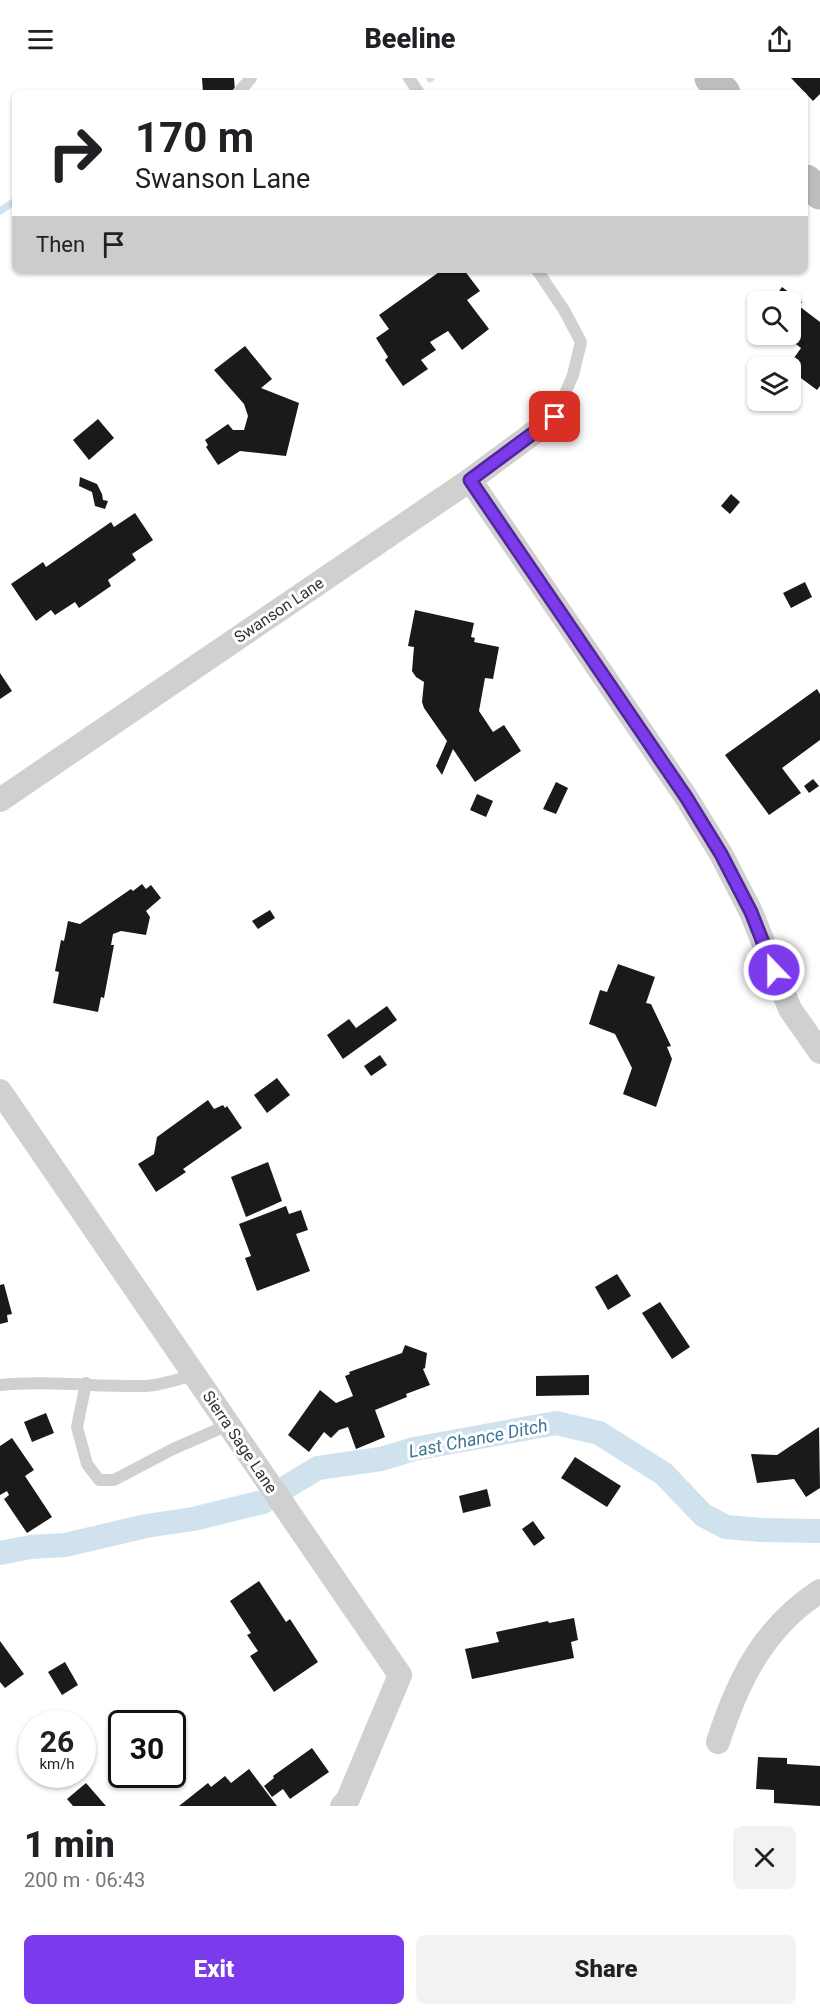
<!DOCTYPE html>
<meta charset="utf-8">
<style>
body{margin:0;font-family:Roboto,sans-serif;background:#f2f2f2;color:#202124;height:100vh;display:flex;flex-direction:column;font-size:22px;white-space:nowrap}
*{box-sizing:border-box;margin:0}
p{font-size:20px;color:#757577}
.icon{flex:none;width:33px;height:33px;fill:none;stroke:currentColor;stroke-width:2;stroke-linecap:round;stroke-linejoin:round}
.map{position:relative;height:1728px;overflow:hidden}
.panel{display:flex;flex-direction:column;background:#fff;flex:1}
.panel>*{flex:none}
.banner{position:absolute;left:12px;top:12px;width:796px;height:183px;border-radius:9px;box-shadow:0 2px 4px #0004;background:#fff;color:#202124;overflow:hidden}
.tools{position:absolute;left:747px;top:213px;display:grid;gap:12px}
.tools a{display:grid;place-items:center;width:54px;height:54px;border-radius:9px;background:#fff;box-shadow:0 2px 4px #0004;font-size:30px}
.speed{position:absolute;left:18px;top:1632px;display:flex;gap:12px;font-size:30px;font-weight:700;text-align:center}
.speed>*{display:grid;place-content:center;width:78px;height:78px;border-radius:50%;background:#fff;box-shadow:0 2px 4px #0004;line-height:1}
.speed small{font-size:15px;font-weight:400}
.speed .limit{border:3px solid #111;border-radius:9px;background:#fff;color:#111}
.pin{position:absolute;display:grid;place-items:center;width:51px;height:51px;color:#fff;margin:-26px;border-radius:12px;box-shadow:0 3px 9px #0006}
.me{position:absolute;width:66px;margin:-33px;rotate:338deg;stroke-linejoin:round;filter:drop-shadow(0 0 4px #0008)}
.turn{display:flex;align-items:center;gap:21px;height:126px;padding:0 24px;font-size:27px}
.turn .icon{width:78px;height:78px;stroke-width:2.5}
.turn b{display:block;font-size:42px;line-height:51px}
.then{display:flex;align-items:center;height:57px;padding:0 24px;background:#0003;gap:12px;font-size:22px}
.round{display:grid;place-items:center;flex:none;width:63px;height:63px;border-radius:9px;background:#f2f2f2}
.overview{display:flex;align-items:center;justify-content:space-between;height:102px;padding:0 24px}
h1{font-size:36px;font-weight:800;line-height:45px}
.button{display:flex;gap:12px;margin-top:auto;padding:12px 24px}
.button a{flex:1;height:69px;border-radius:9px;background:#7c3aed;color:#fff;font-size:24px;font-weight:800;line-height:69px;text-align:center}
.button a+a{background:#f2f2f2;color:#202124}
header{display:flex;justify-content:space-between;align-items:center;height:78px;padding:0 24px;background:#fff;font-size:27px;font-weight:800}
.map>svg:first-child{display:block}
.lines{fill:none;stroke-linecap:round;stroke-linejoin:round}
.stream{stroke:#cfe2ee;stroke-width:7}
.canal{stroke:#cfe2ee;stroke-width:24}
.building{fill:#1a1a1a}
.lane{stroke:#d0d0d0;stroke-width:12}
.street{stroke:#d0d0d0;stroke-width:24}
.secondary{stroke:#bdbdbd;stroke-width:33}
.route-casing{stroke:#51269a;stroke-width:15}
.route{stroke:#7c3aed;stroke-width:10}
.labels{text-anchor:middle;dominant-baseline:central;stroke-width:6;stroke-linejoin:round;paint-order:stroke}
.street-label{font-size:16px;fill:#333;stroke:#fff}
.water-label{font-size:18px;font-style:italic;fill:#3f7597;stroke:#fff}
</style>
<header><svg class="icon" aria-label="menu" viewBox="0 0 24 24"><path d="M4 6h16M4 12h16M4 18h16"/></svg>Beeline<svg class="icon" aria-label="share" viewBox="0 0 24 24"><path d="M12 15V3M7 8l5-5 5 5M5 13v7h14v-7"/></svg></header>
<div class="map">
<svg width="820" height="1728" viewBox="0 0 820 1728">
<rect width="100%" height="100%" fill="#fff"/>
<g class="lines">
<!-- stream -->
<g class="stream">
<path d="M 430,1 L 431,0"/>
<path d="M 0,133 L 15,123"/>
</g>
<!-- canal -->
<g class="canal">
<path d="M 288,1408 L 318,1390 L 381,1381 L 414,1371 L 556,1345 L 599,1355 L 664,1396 L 703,1437 L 726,1449 L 761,1452 L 820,1453"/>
<path d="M 0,1475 L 31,1469 L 65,1467 L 146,1448 L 193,1441 L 263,1424"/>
</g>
</g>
<!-- building -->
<g class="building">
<path d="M 202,0 L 234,0 L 235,13 L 203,15 Z"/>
<path d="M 791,0 L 820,0 L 820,16 L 813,23 Z"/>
<path d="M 442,192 L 464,192 L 480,213 L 467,222 L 489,251 L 462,272 L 448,253 L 430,264 L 436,272 L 421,282 L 428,291 L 403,308 L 385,282 L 388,279 L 376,260 L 389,251 L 379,237 Z"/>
<path d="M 782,209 L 802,224 L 799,228 L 820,244 L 820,308 L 817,312 L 790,292 L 790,290 L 787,290 L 801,270 L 783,256 L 790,256 L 790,224 L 766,224 L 769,220 L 773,222 Z"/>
<path d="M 245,268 L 272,301 L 261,310 L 299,325 L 286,378 L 240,373 L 218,387 L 206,369 L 208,367 L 205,362 L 228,346 L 233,352 L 244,352 L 248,338 L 244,326 L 214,292 Z"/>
<path d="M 98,341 L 114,360 L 89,382 L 73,362 Z"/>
<path d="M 80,399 L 97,406 L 102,416 L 103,422 L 108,423 L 105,431 L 95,428 L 92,414 L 79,408 Z"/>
<path d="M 731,416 L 740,424 L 730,436 L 721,428 Z"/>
<path d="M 135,435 L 153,462 L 132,476 L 136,482 L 108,502 L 111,508 L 79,530 L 75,524 L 55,537 L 51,532 L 36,543 L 11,506 L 43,484 L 46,489 L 111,444 L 114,449 Z"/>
<path d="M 805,504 L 812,519 L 791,530 L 783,515 Z"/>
<path d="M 415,532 L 474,545 L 471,559 L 475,560 L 474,564 L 499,569 L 493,601 L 485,600 L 479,633 L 493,654 L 504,647 L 521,673 L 475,704 L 453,671 L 442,697 L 436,688 L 447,663 L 424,630 L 422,624 L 424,604 L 416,599 L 412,593 L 414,569 L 408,568 Z"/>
<path d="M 0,595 L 12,613 L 0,621 Z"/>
<path d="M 817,611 L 820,616 L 820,662 L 782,690 L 801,715 L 769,737 L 725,677 Z"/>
<path d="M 813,701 L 819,708 L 809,715 L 804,708 Z"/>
<path d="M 556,704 L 568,710 L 556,736 L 543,731 Z"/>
<path d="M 477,716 L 493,723 L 486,739 L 470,732 Z"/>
<path d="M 142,806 L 146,811 L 151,807 L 161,820 L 146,833 L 150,839 L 146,857 L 121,853 L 113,856 L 111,867 L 114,867 L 104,920 L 101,919 L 98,934 L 53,925 L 59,894 L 55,893 L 61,862 L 64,863 L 68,843 L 80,846 L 131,811 L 133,813 Z"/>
<path d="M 270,832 L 275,840 L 258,851 L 252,843 Z"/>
<path d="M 618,886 L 655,899 L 646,925 L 651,926 L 671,968 L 667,969 L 672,981 L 656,1029 L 623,1016 L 632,990 L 615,956 L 589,946 L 600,912 L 607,914 Z"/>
<path d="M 387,928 L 397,942 L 343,981 L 327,957 L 349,941 L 356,950 Z"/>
<path d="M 380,977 L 387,987 L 371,998 L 364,988 Z"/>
<path d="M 277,1000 L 290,1017 L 267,1035 L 254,1017 Z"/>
<path d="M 208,1022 L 214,1031 L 223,1027 L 225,1030 L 227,1028 L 242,1050 L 183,1091 L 186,1094 L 156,1114 L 138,1086 L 154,1076 L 157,1059 Z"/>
<path d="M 268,1084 L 282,1123 L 246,1139 L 231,1099 Z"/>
<path d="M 286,1128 L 289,1136 L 301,1132 L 308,1152 L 296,1156 L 310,1193 L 257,1213 L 245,1180 L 251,1178 L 239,1146 Z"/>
<path d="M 617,1196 L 631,1218 L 608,1232 L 595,1209 Z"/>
<path d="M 4,1206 L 12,1236 L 7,1237 L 8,1244 L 0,1246 L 0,1207 Z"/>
<path d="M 660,1224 L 690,1269 L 672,1281 L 642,1235 Z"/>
<path d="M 405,1267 L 427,1275 L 425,1290 L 423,1291 L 430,1307 L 406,1316 L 407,1319 L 375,1332 L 385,1359 L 356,1371 L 348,1349 L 339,1352 L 331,1360 L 324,1354 L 309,1374 L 288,1357 L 320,1312 L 336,1325 L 353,1318 L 345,1298 L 350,1296 L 349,1294 L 402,1275 Z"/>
<path d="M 589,1297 L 589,1317 L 536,1318 L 536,1298 Z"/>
<path d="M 46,1335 L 54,1355 L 32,1364 L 24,1344 Z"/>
<path d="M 819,1349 L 820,1410 L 806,1419 L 794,1401 L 757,1405 L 751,1376 L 777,1377 Z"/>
<path d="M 12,1360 L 34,1392 L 25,1398 L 52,1439 L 27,1455 L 4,1421 L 9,1417 L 7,1413 L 0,1417 L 0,1368 Z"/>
<path d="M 575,1379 L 621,1408 L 607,1429 L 561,1400 Z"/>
<path d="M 487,1411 L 491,1428 L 463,1435 L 459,1418 Z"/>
<path d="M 533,1443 L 545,1460 L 534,1468 L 522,1451 Z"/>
<path d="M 259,1503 L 286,1544 L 290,1541 L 318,1584 L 274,1614 L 250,1578 L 258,1573 L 247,1557 L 251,1555 L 230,1523 Z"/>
<path d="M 574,1540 L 578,1562 L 571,1564 L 574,1580 L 472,1601 L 465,1571 L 499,1564 L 496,1554 L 548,1543 L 549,1545 Z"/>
<path d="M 0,1563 L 24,1596 L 5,1610 L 0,1604 Z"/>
<path d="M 65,1584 L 78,1607 L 62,1617 L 48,1594 Z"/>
<path d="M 312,1670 L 329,1694 L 290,1721 L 283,1711 L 272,1719 L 264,1708 L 274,1700 L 273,1698 Z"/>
<path d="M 758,1679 L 787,1680 L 787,1686 L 820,1688 L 820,1728 L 774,1725 L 774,1712 L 756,1711 Z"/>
<path d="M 249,1691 L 277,1728 L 179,1728 L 208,1705 L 211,1709 L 225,1698 L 231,1705 Z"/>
<path d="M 86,1705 L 106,1728 L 73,1728 L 67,1721 Z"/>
</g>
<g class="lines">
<!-- lane -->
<g class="lane">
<path d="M 409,0 L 419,15"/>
<path d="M 238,15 L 251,0"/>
<path d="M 537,192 L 564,232 L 581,264 L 573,297 L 555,339"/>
<path d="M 86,1305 L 77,1349 L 87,1386 L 99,1402 L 114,1402 L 173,1371 L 228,1347"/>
<path d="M 0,1307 C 48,1302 96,1309 144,1308 C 160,1308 178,1301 194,1297"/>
</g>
<!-- street -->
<g class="street">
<path d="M 470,402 L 686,719 L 721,776 L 751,834 L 790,931 L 820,974"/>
<path d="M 0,722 L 470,402 L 555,339"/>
<path d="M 0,1013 L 400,1597 L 348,1721 L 342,1728"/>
<path d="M 718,1664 C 738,1602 764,1549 820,1513"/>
</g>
<!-- secondary -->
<g class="secondary">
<path d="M 711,0 L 724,15"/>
<path d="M 806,103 L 820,115"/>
</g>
</g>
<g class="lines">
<!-- route casing -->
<g class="route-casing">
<path id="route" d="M 555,339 L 470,402 L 686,719 L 721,776 L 751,834 L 774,892"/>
</g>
<!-- route -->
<use href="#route" class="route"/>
</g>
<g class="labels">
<!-- street labels -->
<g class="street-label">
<text transform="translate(279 532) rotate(-34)">Swanson Lane</text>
<text transform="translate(240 1364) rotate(56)">Sierra Sage Lane</text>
</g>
<!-- water labels -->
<g class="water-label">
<text transform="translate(478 1360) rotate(-11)">Last Chance Ditch</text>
</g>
</g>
</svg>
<div class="tools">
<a><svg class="icon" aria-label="search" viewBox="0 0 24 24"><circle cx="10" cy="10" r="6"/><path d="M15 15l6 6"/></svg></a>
<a><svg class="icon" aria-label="layers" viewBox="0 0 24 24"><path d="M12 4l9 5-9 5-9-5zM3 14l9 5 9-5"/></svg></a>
</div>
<div class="speed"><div>26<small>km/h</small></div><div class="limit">30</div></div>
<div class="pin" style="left:555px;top:339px;background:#d93025"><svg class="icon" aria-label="arrive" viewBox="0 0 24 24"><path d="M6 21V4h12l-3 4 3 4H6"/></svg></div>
<svg class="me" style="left:774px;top:892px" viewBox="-20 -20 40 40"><circle r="17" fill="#7c3aed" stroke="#fff" stroke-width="3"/><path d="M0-11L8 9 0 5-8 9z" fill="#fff"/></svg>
<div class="banner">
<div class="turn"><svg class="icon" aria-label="right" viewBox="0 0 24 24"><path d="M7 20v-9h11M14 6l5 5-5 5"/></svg><div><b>170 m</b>Swanson Lane</div></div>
<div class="then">Then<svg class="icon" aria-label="arrive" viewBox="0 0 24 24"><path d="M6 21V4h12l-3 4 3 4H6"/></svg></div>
</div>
</div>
<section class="panel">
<div class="overview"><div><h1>1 min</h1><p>200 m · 06:43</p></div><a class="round"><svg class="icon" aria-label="close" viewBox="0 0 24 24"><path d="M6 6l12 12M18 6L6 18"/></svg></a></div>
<div class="button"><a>Exit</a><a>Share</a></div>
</section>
